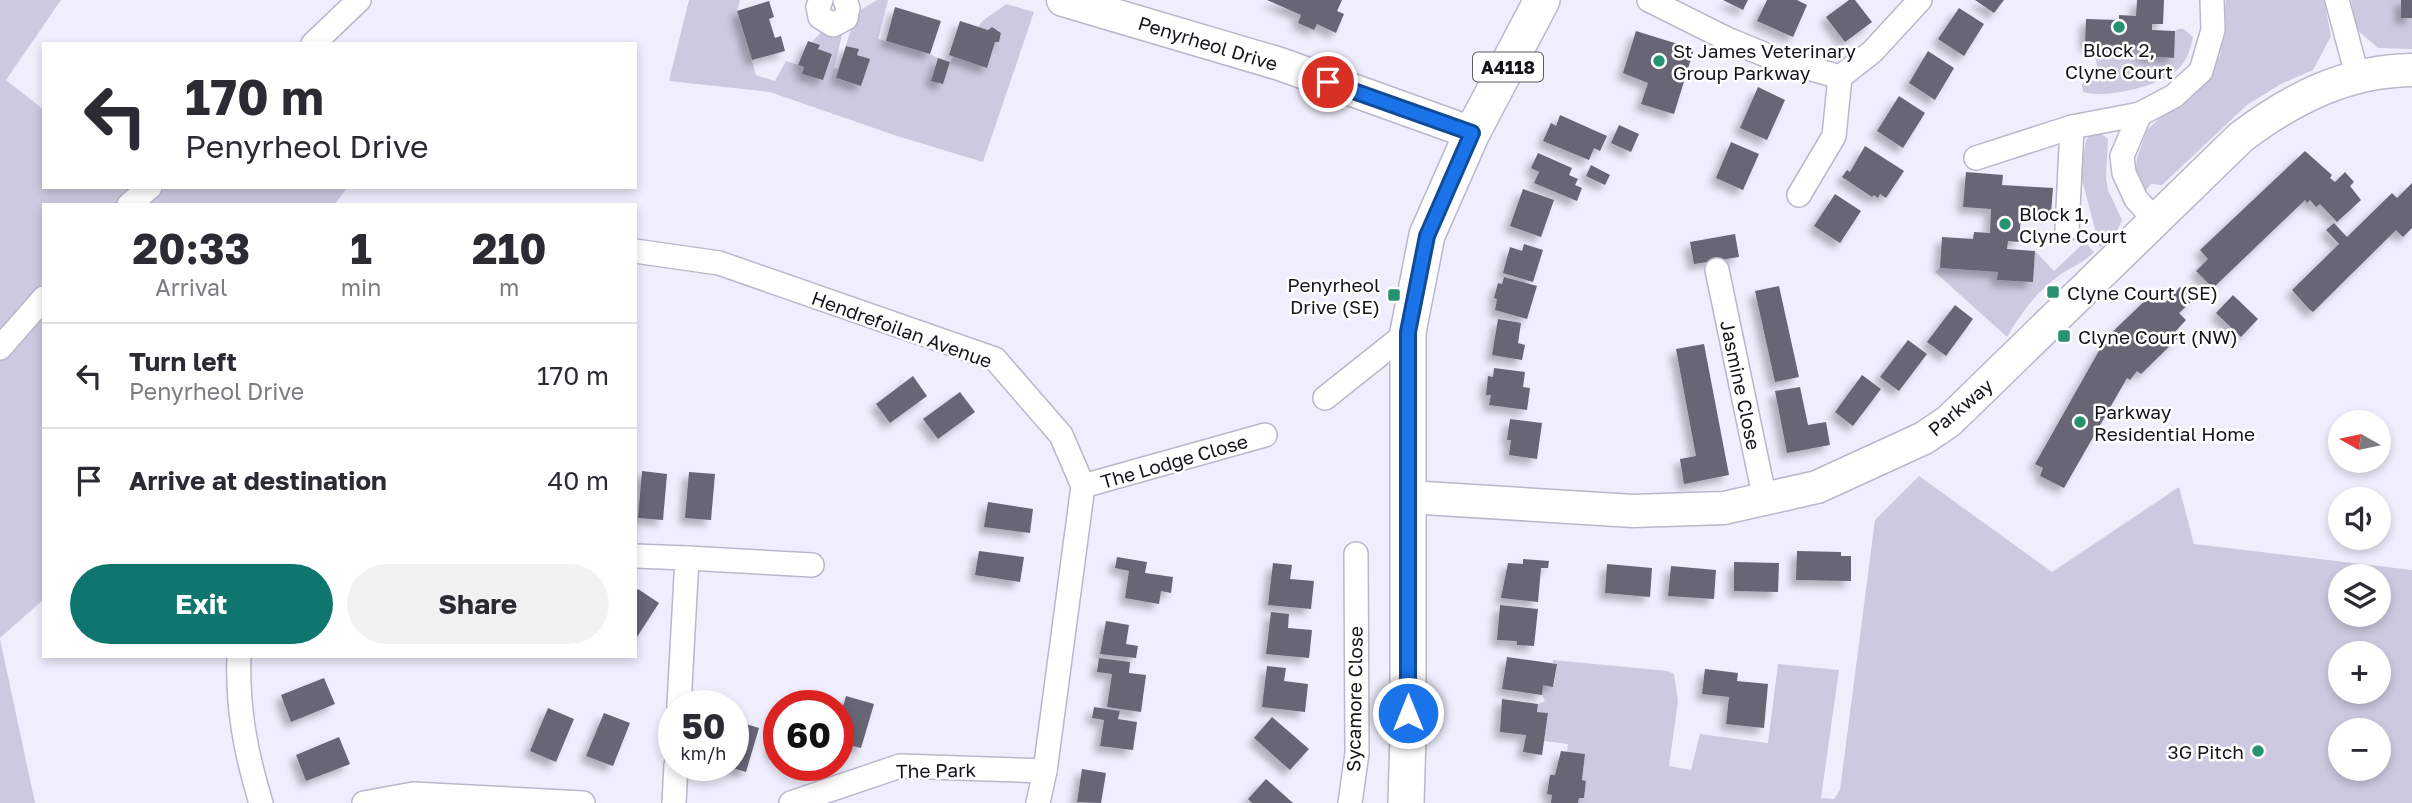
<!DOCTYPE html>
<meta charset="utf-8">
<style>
body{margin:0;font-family:"Golos Text",sans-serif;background:#f2f2f3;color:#2b2b33;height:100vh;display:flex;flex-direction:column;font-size:26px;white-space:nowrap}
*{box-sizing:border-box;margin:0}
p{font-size:23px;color:#7c7c81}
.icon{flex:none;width:38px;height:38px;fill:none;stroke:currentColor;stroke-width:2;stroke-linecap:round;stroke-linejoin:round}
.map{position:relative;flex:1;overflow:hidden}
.panel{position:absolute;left:42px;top:203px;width:595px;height:455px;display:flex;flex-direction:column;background:#fff;border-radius:0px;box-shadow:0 4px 10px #0003}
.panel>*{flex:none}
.hud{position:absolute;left:42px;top:42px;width:595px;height:147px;border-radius:0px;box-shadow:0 4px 10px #0003;background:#fff;color:#2b2b33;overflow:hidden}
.needle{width:46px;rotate:279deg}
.tools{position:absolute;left:2328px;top:410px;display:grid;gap:14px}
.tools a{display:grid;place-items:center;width:63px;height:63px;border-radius:50%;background:#fff;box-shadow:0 4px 10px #0003;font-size:35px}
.speed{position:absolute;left:658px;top:690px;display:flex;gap:14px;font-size:35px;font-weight:700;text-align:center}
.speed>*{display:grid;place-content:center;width:91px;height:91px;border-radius:50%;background:#fff;box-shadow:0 4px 10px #0003;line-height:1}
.speed small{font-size:18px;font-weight:400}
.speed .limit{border:10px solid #d22;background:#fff;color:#111}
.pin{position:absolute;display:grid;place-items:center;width:60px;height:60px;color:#fff;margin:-30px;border:4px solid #fff;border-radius:50%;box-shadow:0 2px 7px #0007}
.me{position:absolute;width:77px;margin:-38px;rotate:0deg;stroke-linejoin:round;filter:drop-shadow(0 0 5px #0008)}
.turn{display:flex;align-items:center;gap:24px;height:147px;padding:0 28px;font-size:32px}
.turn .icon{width:91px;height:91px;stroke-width:2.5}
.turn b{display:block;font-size:49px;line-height:60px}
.eta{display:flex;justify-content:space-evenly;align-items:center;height:119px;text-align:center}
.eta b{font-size:42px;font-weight:700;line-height:49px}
.action{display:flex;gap:14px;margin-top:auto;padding:14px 28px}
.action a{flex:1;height:80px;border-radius:42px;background:#0f766e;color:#fff;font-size:28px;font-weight:700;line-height:80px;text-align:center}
.action a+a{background:#f2f2f3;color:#2b2b33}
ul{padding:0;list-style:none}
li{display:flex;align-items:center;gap:21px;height:105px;padding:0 28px;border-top:2px solid #e1e1e2}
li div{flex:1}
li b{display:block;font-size:26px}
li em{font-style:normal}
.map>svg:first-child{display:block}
.green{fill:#cdc9e0;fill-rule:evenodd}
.building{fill:#676575;filter:url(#shadow)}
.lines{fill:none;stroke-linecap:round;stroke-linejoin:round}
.street-casing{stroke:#bab7ca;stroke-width:26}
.secondary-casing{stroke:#bab7ca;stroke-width:35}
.primary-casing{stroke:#bab7ca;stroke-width:38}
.street{stroke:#fff;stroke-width:23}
.secondary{stroke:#fff;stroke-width:32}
.primary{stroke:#fff;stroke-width:35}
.route-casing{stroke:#114b97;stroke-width:18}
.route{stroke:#1a73e8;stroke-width:12}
.poi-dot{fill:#279270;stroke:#fff;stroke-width:2.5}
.labels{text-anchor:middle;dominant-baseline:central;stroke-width:5;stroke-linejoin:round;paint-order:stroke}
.shield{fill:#fff;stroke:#5b5a5f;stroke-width:2}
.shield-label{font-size:18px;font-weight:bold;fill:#15141a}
.street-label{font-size:19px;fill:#15141a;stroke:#fff}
.poi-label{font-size:19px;fill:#15141a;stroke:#fff;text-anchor:start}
</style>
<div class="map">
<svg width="2412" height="803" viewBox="0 0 2412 803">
<defs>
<filter id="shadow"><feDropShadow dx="-6" dy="6" stdDeviation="3.5" flood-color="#0004"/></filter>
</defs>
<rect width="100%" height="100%" fill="#f0eefd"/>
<!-- green -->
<g class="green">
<path d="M 0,0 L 61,0 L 6,80 L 44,110 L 44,187 L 348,187 L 334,205 L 44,205 L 44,599 L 0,638 Z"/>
<path d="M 689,0 L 740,0 L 737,11 L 756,75 L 775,81 L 786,61 L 804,67 L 803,74 L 823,80 L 832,54 L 818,49 L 819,45 L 812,42 L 822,31 L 842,35 L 834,68 L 838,69 L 857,12 L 877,0 L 888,0 L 878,39 L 930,54 L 938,58 L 931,80 L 942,84 L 953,56 L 987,67 L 995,42 L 999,42 L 1001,33 L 992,27 L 988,30 L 978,27 C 985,16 997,13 1006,4 L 1034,12 L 983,162 L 897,136 L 770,92 L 669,81 ZM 846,46 L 859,49 L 857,55 L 869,59 L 861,86 L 837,79 Z"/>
<path d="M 2226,0 L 2324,0 L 2331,36 L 2313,70 L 2281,84 L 2248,104 L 2162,185 L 2151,184 L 2146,190 L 2135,180 L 2137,158 L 2147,130 L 2165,113 L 2199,88 L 2220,56 Z"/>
<path d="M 2351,0 L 2412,0 L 2412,49 L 2378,48 L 2356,29 Z"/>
<path d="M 2178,29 L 2184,29 L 2193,37 C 2191,48 2187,60 2179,68 C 2162,86 2107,99 2083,92 L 2082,84 L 2094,79 C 2100,62 2096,56 2085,44 L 2142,47 L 2142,56 L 2173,58 L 2175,31 Z"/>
<path d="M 2100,133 L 2108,139 L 2106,178 L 2108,190 L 2122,220 L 2116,233 L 2100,248 L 2080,172 L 2086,140 L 2090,135 Z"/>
<path d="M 2085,242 L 2094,252 C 2081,265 2070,267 2057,277 C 2034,295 2021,313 2007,337 L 1935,272 L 1940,268 L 1998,272 L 1998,280 L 2033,282 L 2035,251 L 2054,271 Z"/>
<path d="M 1919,476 L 2052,572 L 2179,487 L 2194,544 L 2412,570 L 2412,803 L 1578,803 L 1579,798 L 1584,798 L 1586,781 L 1582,780 L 1585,754 L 1567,752 L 1568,744 L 1544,741 L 1548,713 L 1537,712 L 1538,704 L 1545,701 L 1542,695 L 1543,685 L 1554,686 L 1557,664 L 1553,663 L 1553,660 L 1668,671 L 1674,674 L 1678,701 L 1669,766 L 1691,770 L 1700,734 L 1768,743 L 1778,664 L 1839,670 L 1821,798 L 1834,799 L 1840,790 L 1875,520 ZM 2340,576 L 2378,576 L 2378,614 L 2340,614 ZM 2340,653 L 2378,653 L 2378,691 L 2340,691 ZM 2340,730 L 2378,730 L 2378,768 L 2340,768 Z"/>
<path d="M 0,639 L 35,803 L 0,803 Z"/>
</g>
<!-- building -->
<g class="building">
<path d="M 1267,0 L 1342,0 L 1337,11 L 1344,14 L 1336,33 L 1317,24 L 1314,30 L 1298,23 L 1301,15 Z"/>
<path d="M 1723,0 L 1748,0 L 1743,10 Z"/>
<path d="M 1767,0 L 1797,0 L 1807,5 L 1793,37 L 1757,21 Z"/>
<path d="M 1849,0 L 1855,0 L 1872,22 L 1845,42 L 1826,17 Z"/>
<path d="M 1975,0 L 2004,0 L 1994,13 Z"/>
<path d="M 2137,0 L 2164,0 L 2163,24 L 2152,24 L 2152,30 L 2175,31 L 2174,58 L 2142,56 L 2142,47 L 2085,44 L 2086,19 L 2119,20 L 2119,15 L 2136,16 Z"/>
<rect x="2401" y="0" width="11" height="18"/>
<path d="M 769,1 L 774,17 L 769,19 L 775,38 L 781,36 L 785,51 L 752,60 L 737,11 Z"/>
<path d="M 895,7 L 941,21 L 930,54 L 886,41 Z"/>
<path d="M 1959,8 L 1984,24 L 1964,56 L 1938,39 Z"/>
<path d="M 960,21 L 988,30 L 992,27 L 1001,33 L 999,42 L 995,42 L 987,68 L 949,55 Z"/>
<path d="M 1636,31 L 1694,49 L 1674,114 L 1641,104 L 1648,83 L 1623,73 Z"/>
<path d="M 808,41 L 820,45 L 818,49 L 832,54 L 823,80 L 802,74 L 804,67 L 798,65 Z"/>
<path d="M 846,46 L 859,49 L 857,55 L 870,59 L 861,86 L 836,78 Z"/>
<path d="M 1928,51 L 1954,68 L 1935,100 L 1909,83 Z"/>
<path d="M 938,58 L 950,62 L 943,84 L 931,81 Z"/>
<path d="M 1758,87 L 1785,100 L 1767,140 L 1740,128 Z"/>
<path d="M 1899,96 L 1925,113 L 1903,148 L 1877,131 Z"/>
<path d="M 1560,115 L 1607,136 L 1600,151 L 1594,148 L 1589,160 L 1543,141 L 1551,123 L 1556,126 Z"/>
<path d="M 1619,125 L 1639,134 L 1631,152 L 1611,143 Z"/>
<path d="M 1731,142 L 1759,154 L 1743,190 L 1716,178 Z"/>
<path d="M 1865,146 L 1904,171 L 1886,198 L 1880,194 L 1878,198 L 1874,195 L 1872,197 L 1842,177 L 1847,170 L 1850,172 Z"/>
<path d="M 2305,151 L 2332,175 L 2330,178 L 2335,182 L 2345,172 L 2354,182 L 2350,186 L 2361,200 L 2337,222 L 2320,204 L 2316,207 L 2310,200 L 2307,203 L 2305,200 L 2213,288 L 2196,271 L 2208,259 L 2200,250 Z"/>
<path d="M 1538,153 L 1572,168 L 1569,175 L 1578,179 L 1575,185 L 1582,188 L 1577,201 L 1534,183 L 1539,172 L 1531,168 Z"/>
<path d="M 1591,165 L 1610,175 L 1605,185 L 1586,176 Z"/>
<path d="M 1966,172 L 2003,175 L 2002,185 L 2053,188 L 2051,214 L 2025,212 L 2025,216 L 2021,216 L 2019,242 L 2008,241 L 2007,249 L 2035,251 L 2033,282 L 1997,280 L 1998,272 L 1940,268 L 1942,237 L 1973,239 L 1974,232 L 1990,233 L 1991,209 L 1963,207 Z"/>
<path d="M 2412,183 L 2412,228 L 2403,237 L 2396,230 L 2313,312 L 2309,309 L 2292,290 L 2339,244 L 2326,230 L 2334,223 L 2347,237 L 2392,193 L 2397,198 Z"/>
<path d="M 1523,189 L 1554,200 L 1541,237 L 1510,226 Z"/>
<path d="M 1835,194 L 1861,211 L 1840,243 L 1814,226 Z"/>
<path d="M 1735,234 L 1739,257 L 1694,264 L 1690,242 Z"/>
<path d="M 1524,244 L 1543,250 L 1533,282 L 1503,273 L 1510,247 L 1522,251 Z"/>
<path d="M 1504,277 L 1537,286 L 1527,319 L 1495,310 L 1497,299 L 1494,298 L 1498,283 L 1502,284 Z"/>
<path d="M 1779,286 L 1799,377 L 1775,382 L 1755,291 Z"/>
<path d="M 2180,287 L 2193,300 L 2179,313 L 2186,320 L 2174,333 L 2179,337 L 2141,374 L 2137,371 L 2130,380 L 2127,378 L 2064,488 L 2040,476 L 2043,468 L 2035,464 L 2100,349 L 2107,343 L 2104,340 L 2154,292 L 2165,303 Z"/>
<path d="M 2233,295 L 2258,319 L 2241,337 L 2216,313 Z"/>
<path d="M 1955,305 L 1973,319 L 1946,356 L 1927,342 Z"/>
<path d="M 1498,319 L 1521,323 L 1518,343 L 1525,345 L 1522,360 L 1492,355 Z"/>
<path d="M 1908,340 L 1927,354 L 1899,391 L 1880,377 Z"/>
<path d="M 1704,344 L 1729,475 L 1684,484 L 1680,459 L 1696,456 L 1676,349 Z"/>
<path d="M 1494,368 L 1525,372 L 1523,387 L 1530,388 L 1527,410 L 1489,405 L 1491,395 L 1486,395 L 1488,376 L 1493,377 Z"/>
<path d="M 1862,375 L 1881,389 L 1853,426 L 1835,412 Z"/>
<path d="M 913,376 L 927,396 L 890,423 L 876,404 Z"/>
<path d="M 1800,387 L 1808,425 L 1826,422 L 1830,445 L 1787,453 L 1775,391 Z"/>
<path d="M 960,392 L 975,412 L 938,439 L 923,419 Z"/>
<path d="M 1510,419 L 1542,423 L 1537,459 L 1509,455 L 1511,440 L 1507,440 Z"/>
<path d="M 642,471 L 667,474 L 663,520 L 638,518 Z"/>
<path d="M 689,472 L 715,474 L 711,520 L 685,518 Z"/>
<path d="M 988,502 L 1033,509 L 1030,533 L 984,527 Z"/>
<path d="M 979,551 L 1024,557 L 1020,582 L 975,575 Z"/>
<path d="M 1797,551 L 1841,552 L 1841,556 L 1851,556 L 1851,581 L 1796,580 Z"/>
<path d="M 1117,557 L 1147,562 L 1145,573 L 1173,577 L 1171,593 L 1161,591 L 1159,604 L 1125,598 L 1129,571 L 1115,568 Z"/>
<path d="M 1523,559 L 1549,561 L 1548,568 L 1541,568 L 1538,602 L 1501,598 L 1508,563 L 1523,564 Z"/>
<path d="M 1734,562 L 1779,563 L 1778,592 L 1734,591 Z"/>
<path d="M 1273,563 L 1292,565 L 1290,579 L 1314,581 L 1311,609 L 1268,605 Z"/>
<path d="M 1607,564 L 1652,568 L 1650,597 L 1605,593 Z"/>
<path d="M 1671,566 L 1716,570 L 1714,599 L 1668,596 Z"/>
<path d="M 638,589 L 659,603 L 635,640 L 635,594 Z"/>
<path d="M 1500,605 L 1538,609 L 1534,646 L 1517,645 L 1517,641 L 1497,640 Z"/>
<path d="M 1271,612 L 1289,614 L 1288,628 L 1312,630 L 1309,658 L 1266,654 Z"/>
<path d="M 1106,621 L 1129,625 L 1126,644 L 1138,646 L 1136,658 L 1100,654 Z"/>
<path d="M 1507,657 L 1557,664 L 1553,687 L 1543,685 L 1542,695 L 1502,689 Z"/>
<path d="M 1099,658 L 1130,662 L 1129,673 L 1146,675 L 1141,712 L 1107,707 L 1112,674 L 1097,672 Z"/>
<path d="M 1267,666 L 1286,668 L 1284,681 L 1308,684 L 1305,712 L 1262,707 Z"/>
<path d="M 1705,669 L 1738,673 L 1737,681 L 1768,684 L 1764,728 L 1726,724 L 1729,697 L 1702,694 Z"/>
<path d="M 324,678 L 335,704 L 291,722 L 281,695 Z"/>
<path d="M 846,696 L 874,704 L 861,748 L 838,742 L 838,723 Z"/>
<path d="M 1502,699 L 1538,704 L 1537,712 L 1548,713 L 1542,755 L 1523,752 L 1526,735 L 1500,732 Z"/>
<path d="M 1094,707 L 1120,711 L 1118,719 L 1137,722 L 1133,750 L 1100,746 L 1104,720 L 1092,718 Z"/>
<path d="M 548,708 L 574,719 L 556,762 L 530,751 Z"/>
<path d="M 604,713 L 630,723 L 613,766 L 586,756 Z"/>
<path d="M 1272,717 L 1309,749 L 1290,770 L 1254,738 Z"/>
<path d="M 733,720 L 759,728 L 746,772 L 723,765 L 733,765 Z"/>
<path d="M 778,730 L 779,730 L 779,754 L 772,752 Z"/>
<path d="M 339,737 L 350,764 L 306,781 L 296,755 Z"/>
<path d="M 1561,751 L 1585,754 L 1582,780 L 1586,781 L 1584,798 L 1579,798 L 1578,803 L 1551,803 L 1552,795 L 1547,794 L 1550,775 L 1555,775 Z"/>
<path d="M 1082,769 L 1106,773 L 1101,803 L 1077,802 Z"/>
<path d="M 1266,779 L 1293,803 L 1252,803 L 1248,799 Z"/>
</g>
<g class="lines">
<!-- street casing -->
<g class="street-casing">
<g id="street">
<path d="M 821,0 L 818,7 L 820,17 L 833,25 L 846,18 L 848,8 L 845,0"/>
<path d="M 1649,0 L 1727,39 L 1773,58 L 1840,77 L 1872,52 L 1920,0"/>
<path d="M 2337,0 L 2357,75"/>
<path d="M 313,44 L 359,0"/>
<path d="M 1976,158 L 2072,127"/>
<path d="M 1799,195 L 1834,136 L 1840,77"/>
<path d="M 129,205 L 150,187"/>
<path d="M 2156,221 L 2136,199 L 2124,173 L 2122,156 L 2140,114 L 2174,96 L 2201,71 L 2213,30 L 2212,0"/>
<path d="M 2067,229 L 2072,127 L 2140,114"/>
<path d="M 635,251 L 719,263 L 995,359 L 1061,435 L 1083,486 L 1045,771 L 1038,803"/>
<path d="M 1717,270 L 1765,500"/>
<path d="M 0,348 L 44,298"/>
<path d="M 1325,398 L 1408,332"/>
<path d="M 1083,486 L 1265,435"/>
<path d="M 635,556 L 687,558 L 679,705"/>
<path d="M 687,558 L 812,565"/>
<path d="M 239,656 C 237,708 246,754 261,803"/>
<path d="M 364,803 L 413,794 L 583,803"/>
<path d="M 674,803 L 676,765"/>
<path d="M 791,803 L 900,766 L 1045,771"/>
<path d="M 1350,803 L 1357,753 L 1356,554"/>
</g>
</g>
<!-- secondary casing -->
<g class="secondary-casing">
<g id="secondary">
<path d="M 1063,0 L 1280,64 L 1472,133"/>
<path d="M 1408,497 L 1633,511 L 1724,508 L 1817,487 L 1924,438 L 1949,421 L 2241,137 C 2293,98 2346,71 2412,70"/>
</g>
</g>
<!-- primary casing -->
<g class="primary-casing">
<path id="primary" d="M 1406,803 L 1408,736 L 1408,332 L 1427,235 L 1472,133 L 1542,0"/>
</g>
<!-- street -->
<use href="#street" class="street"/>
<!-- secondary -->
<use href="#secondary" class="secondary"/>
<!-- primary -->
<use href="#primary" class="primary"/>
</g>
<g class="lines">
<!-- route casing -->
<g class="route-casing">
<path id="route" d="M 1328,82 L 1472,133 L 1427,236 L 1408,332 L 1408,713"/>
</g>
<!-- route -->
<use href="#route" class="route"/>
</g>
<!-- markers -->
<g class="poi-dot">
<circle cx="2119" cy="27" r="7"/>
<circle cx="1659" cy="61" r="7"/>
<circle cx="2005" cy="224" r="7"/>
<rect x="2046" y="285" width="14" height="14" rx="3.5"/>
<rect x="1387" y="288" width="14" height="14" rx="3.5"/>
<rect x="2057" y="329" width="14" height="14" rx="3.5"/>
<circle cx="2080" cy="422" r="7"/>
<circle cx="2258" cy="751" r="7"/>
</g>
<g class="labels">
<!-- shield labels -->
<rect class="shield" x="1473" y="52.5" width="70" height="29" rx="5"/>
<g class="shield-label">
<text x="1508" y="67">A4118</text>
</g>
<!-- street labels -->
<g class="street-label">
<text transform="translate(1208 43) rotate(17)">Penyrheol Drive</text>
<text transform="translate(902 329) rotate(20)">Hendrefoilan Avenue</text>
<text transform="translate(1741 385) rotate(78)">Jasmine Close</text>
<text transform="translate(1960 407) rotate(-40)">Parkway</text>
<text transform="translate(1174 461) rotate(-16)">The Lodge Close</text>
<text transform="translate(1354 699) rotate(-89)">Sycamore Close</text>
<text transform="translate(936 770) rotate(-1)">The Park</text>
</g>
<!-- poi labels -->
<g class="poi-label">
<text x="2119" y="49" text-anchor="middle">Block 2,<tspan x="2119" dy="22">Clyne Court</tspan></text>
<text x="1673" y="50">St James Veterinary<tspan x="1673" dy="22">Group Parkway</tspan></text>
<text x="2019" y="213">Block 1,<tspan x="2019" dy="22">Clyne Court</tspan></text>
<text x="1380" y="284" text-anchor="end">Penyrheol<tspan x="1380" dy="22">Drive (SE)</tspan></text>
<text x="2067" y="292">Clyne Court (SE)</text>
<text x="2078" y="336">Clyne Court (NW)</text>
<text x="2094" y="411">Parkway<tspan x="2094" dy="22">Residential Home</tspan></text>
<text x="2244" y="751" text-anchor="end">3G Pitch</text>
</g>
</g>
</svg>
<div class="tools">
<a><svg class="needle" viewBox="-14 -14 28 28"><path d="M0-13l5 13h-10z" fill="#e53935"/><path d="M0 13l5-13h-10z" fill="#7c7c81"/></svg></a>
<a><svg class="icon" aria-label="sound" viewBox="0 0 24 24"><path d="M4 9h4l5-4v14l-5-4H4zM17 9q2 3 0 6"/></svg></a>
<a><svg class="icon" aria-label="layers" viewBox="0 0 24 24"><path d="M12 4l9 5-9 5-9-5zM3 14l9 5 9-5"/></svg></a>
<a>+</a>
<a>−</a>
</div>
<div class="speed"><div>50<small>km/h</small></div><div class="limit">60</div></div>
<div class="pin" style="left:1328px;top:82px;background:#d93025"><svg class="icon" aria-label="arrive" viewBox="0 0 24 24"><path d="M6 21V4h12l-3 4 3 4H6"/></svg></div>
<svg class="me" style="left:1408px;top:713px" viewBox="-20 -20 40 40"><circle r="17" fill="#1a73e8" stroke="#fff" stroke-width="3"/><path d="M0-11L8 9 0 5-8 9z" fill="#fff"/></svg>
<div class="hud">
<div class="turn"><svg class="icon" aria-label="left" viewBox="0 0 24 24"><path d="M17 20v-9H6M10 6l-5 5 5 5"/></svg><div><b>170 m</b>Penyrheol Drive</div></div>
</div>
<section class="panel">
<div class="eta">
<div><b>20:33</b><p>Arrival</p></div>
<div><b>1</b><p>min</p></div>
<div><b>210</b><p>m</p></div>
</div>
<ul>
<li><svg class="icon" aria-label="left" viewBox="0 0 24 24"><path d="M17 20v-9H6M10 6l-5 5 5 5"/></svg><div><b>Turn left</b><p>Penyrheol Drive</p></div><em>170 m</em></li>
<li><svg class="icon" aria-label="arrive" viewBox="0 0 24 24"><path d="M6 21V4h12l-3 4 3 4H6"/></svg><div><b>Arrive at destination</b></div><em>40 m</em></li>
</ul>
<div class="action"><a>Exit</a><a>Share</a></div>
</section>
</div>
